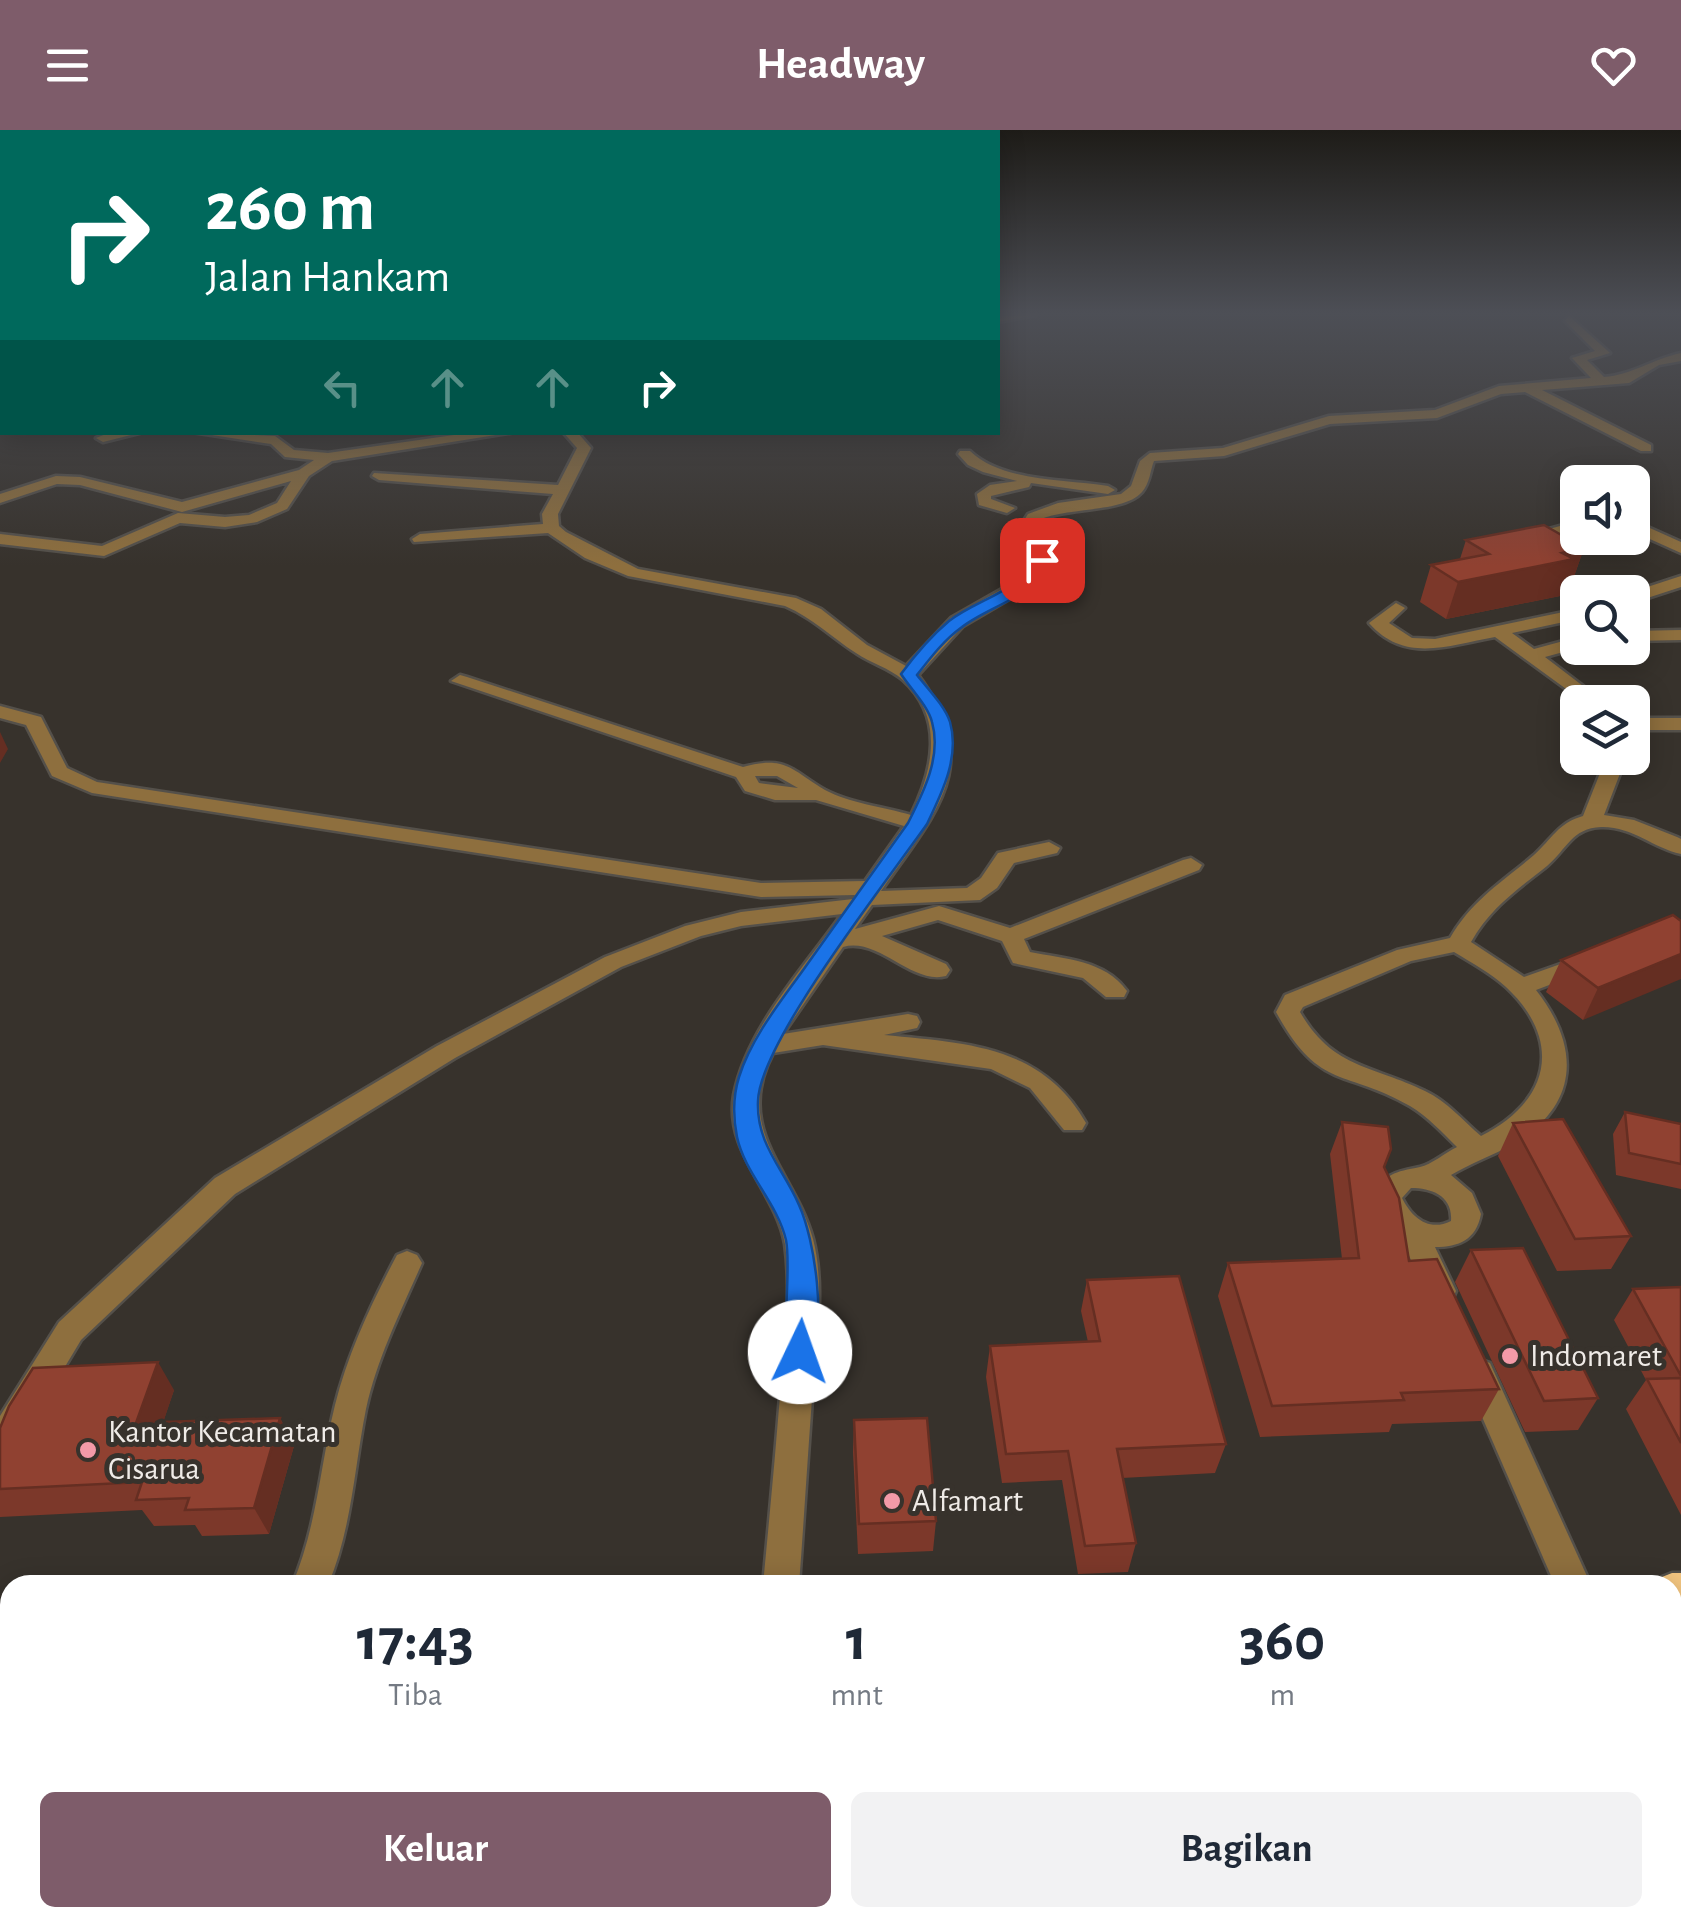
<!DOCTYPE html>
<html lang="id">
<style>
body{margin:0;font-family:"Alegreya Sans",sans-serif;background:#f2f2f3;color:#1f2937;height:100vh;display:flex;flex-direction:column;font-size:38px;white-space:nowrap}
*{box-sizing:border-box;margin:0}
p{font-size:32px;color:#747a83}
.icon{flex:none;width:55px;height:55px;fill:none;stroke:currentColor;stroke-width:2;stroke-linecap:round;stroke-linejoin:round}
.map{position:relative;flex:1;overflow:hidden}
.sheet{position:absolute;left:0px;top:1445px;width:1682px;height:352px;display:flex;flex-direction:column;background:#fff;border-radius:30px 30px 0 0;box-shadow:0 5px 25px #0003}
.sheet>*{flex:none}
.top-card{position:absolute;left:0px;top:0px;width:1000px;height:305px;box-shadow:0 5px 25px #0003;background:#00695c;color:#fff;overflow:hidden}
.controls{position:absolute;left:1560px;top:335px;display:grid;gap:20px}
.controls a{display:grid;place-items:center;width:90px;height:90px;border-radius:15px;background:#fff;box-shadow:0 5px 25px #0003;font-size:50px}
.pin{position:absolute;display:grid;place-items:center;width:85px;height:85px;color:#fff;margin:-42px;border-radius:20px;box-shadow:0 5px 15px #0006}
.me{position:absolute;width:110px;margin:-55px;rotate:3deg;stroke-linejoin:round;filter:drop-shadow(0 0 8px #0008)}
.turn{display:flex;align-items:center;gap:35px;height:210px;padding:0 40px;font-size:45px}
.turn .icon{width:130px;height:130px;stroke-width:2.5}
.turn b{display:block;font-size:70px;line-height:85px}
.lanes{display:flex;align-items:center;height:95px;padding:0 40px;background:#0003;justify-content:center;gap:50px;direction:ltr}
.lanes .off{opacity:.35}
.eta{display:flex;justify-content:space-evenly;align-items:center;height:170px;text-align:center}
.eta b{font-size:60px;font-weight:600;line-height:70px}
.cta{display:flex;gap:20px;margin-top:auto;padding:20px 40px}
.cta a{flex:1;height:115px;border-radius:15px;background:#7e5c6a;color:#fff;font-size:40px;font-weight:600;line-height:115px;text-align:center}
.cta a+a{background:#f2f2f3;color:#1f2937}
header{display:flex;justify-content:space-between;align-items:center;height:130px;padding:0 40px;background:#7e5c6a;color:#fff;font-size:45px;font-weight:600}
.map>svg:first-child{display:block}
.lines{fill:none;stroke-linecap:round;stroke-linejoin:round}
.minor-casing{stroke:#54504a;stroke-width:5}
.major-casing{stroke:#54504a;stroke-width:5}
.highway-casing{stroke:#54504a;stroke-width:5}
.minor{fill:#8e6f3e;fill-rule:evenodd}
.major{fill:#e8a734;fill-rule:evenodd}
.highway{fill:#f4c680;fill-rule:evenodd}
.wall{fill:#7c382a}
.shaded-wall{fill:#652e22}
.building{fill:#904131;stroke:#652e22;stroke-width:2.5}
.route{fill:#1a73e8;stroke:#114b97;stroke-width:2.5}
.poi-dot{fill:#f39aa8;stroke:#37322c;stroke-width:4}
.labels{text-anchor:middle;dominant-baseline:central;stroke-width:10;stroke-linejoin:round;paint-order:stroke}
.near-poi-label{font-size:32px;fill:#efebe7;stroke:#37322c;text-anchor:start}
</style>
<header><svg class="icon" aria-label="menu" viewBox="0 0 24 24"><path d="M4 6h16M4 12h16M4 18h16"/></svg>Headway<svg class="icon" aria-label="heart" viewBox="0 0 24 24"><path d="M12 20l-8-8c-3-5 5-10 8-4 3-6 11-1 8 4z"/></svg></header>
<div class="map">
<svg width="1681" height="1796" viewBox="0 0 1681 1796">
<rect width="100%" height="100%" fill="#37322c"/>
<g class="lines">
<!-- minor casing -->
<g class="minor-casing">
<g id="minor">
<path d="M 1036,185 L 998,192 L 998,186 Z"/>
<path d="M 1569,186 L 1610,223 L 1587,230 L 1604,247 C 1632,245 1653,229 1681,223 L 1681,231 L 1659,235 L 1629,253 L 1542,260 L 1651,315 L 1651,321 L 1641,321 L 1525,262 L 1501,264 L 1437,288 L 1330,294 L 1224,326 L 1154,331 C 1150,341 1150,353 1142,362 C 1124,383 1066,377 1039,390 L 1035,398 L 1050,432 L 1045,448 L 963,496 L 918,545 C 985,636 936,681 881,761 L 967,758 L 981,748 L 998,723 L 1049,712 L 1060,718 L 1057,723 L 1014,733 L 997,758 L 980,770 L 872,775 L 855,799 L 939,776 L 1010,798 L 1183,730 L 1191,728 L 1202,735 L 1199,740 L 1024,809 L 1030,822 C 1065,829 1105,830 1127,861 L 1124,867 L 1106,867 L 1083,848 L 1013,833 L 1002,811 L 938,790 L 882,806 L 946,834 L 950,840 L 946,846 C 911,855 879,807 843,817 L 785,901 L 783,904 L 908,884 L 917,886 L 920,892 L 917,898 L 884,905 C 965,913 1042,915 1086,993 L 1082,1000 L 1064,1000 L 1030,958 L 991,939 L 823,915 L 773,923 C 732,1000 795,1042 813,1109 C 825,1155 816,1209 813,1255 C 808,1322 804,1388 799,1455 L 763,1455 C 769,1392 775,1329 780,1266 C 785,1216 792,1164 785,1114 C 776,1062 724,1022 734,965 C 747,898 803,839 842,784 L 741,796 L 701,806 L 621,837 L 455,928 L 235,1064 L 81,1210 L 12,1325 L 0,1330 L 0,1286 L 59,1192 L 215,1048 L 437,916 L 605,827 L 685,796 L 741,782 L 853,769 L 855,765 L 761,767 L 92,663 L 52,646 L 26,595 L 0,588 L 0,576 L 41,587 L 67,638 L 97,652 L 761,753 L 865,751 L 904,696 L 816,670 L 775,670 L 745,661 L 736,647 L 451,551 L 460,545 L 467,547 L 743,637 C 787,625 792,641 825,660 C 849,673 884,677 911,685 C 933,640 945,588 903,550 C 890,538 870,533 856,523 C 831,507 813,488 785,476 L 628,446 L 585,428 L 548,403 L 414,412 L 412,409 L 420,404 L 543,394 L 542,384 L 553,364 L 379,350 L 372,346 L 374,343 L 558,355 L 577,318 L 563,302 L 577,302 L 591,318 L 558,384 L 559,396 L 566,402 L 638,439 L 796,468 L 821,479 L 867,515 L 906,536 L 951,488 L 1032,442 L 1033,426 L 1019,398 L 1028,384 L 1058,373 L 1121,364 L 1131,356 L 1140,331 L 1150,323 L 1223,318 L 1329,286 L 1435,280 L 1499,256 L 1591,248 L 1572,228 L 1595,221 L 1565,191 ZM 755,646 L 777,646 L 798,658 L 759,653 Z"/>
<path d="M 2,231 L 2,239 L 0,240 L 0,232 Z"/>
<rect x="0" y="259" width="2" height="8"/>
<path d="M 0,285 L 2,286 L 2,294 L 0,294 Z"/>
<path d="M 111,302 L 143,302 L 103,312 L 96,308 Z"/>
<path d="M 192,302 L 275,306 L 294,320 L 328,323 L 475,302 L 515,302 L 332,331 L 309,346 L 287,379 L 257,392 L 225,397 L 180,393 L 104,426 L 0,414 L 0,404 L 102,416 L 178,383 L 225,387 L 249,385 L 277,373 L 291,351 L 182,382 L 80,355 L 57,354 L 0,373 L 0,364 L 56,346 L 80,347 L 182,372 L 299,340 L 314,330 L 285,327 L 271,314 Z"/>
<path d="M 960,321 L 970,321 C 1002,352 1066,349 1108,356 L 1115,360 L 1108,364 L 1031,353 L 1029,357 L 991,366 L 991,369 L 1015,378 L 1007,383 L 979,375 L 977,364 L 990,355 L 1017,351 L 983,342 L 968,335 L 958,324 Z"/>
<path d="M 1632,390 L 1681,412 L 1681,423 L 1632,401 Z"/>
<path d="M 1578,391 L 1578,401 L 1550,406 L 1542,401 Z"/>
<path d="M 1681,446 L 1681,457 L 1632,473 L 1632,462 Z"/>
<path d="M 1396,473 L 1405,478 L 1389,493 L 1412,508 L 1435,509 L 1578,479 L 1578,489 L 1512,503 L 1534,519 L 1578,507 L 1578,518 L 1545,527 L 1604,572 L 1584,572 L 1495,507 C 1449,515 1405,534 1369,493 Z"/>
<path d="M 1681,500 L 1681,510 L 1632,511 L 1632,501 Z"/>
<rect x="1632" y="588" width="49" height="12"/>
<path d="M 1606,628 L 1626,628 L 1604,685 L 1634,690 L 1677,707 L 1681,709 L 1681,724 C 1653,718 1632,696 1601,697 C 1572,698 1567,719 1547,736 C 1517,760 1491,777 1471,812 L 1524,847 L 1586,825 L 1598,833 L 1594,838 L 1536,860 C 1580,916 1580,974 1515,1013 C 1494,1025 1471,1033 1451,1045 L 1472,1063 L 1481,1084 C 1476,1110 1459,1117 1435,1117 L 1456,1161 L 1452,1170 L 1441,1173 L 1430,1170 L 1401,1109 L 1389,1099 L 1374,1068 C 1384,1043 1395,1042 1420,1037 C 1431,1035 1446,1022 1457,1017 C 1443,1003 1428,987 1410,976 C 1344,938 1320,962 1276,882 L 1285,865 L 1397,820 L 1450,808 C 1472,770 1501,753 1534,725 C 1552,709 1558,693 1583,686 ZM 1454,822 C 1472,833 1491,843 1506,857 C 1565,912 1548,973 1481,1006 C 1463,991 1447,971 1425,961 C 1372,935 1333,939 1300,882 L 1303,877 L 1411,831 ZM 1411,1058 C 1432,1058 1453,1066 1451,1091 C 1429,1102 1412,1088 1402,1068 Z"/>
<path d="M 407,1121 L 417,1125 L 422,1133 C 401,1181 377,1228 366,1279 C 354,1339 352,1398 328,1455 L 292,1455 C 317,1397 320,1336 335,1275 C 348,1223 372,1172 397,1125 Z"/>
<path d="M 1479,1229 L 1490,1233 L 1591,1455 L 1555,1455 L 1463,1243 L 1468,1233 Z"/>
<path d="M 1360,1788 L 1402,1788 L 1404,1796 L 1362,1796 Z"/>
</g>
</g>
<!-- major casing -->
<g class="major-casing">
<path id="major" d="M 260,1788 L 308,1788 L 305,1796 L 257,1796 Z"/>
</g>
<!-- highway casing -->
<g class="highway-casing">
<g id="highway">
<path d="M 1672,1443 L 1681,1443 L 1681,1485 L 1672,1485 L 1672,1455 L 1654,1455 L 1657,1449 Z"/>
<rect x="0" y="1502" width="10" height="44"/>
</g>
</g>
<!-- minor -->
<use href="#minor" class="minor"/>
<!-- major -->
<use href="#major" class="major"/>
<!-- highway -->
<use href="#highway" class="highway"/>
</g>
<!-- wall -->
<g class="wall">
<path d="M 1466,410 L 1584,418 L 1571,455 L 1564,456 L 1560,466 L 1446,489 L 1420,472 L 1431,435 L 1460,429 Z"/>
<path d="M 1681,791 L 1583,890 L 1546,862 L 1561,830 Z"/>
<path d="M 1625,982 L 1681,994 L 1681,1059 L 1616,1045 L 1613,1004 Z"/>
<path d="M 1342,992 L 1384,1038 L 1409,1131 L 1499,1259 L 1481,1291 L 1392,1294 L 1389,1302 L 1260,1307 L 1218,1166 L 1228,1133 L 1342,1129 L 1330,1024 Z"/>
<path d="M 1513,993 L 1631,1106 L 1611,1139 L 1557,1141 L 1498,1026 Z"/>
<path d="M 1471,1120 L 1598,1268 L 1578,1300 L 1525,1302 L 1455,1152 Z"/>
<path d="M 1087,1150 L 1226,1314 L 1215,1343 L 1122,1348 L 1136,1413 L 1128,1442 L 1078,1444 L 1062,1350 L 1002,1353 L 986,1247 L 990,1216 L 1088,1212 L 1081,1181 Z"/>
<path d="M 1681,1157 L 1681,1385 L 1626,1279 L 1646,1250 L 1614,1190 L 1633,1159 Z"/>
<path d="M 174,1260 L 163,1292 L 280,1288 L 294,1316 L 269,1404 L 202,1406 L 195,1395 L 154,1396 L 142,1380 L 0,1387 L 0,1298 Z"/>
<path d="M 854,1290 L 936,1391 L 933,1421 L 858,1424 L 853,1322 Z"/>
<path d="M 986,1788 L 1061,1788 L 1062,1796 L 987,1796 Z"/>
<path d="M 1405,1788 L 1566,1788 L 1569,1796 L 1407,1796 Z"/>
</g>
<!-- shaded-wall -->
<g class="shaded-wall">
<path d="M 1584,418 L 1571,455 L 1564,456 L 1560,466 L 1446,489 L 1458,452 L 1562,423 Z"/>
<path d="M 0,602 L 8,619 L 0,633 Z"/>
<path d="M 1681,824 L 1681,849 L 1583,890 L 1598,858 Z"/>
<path d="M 158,1232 L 174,1260 L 154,1320 L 136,1293 Z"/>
<path d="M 280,1288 L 294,1316 L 269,1404 L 254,1378 Z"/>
</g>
<!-- building -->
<g class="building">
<path d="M 1544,395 L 1584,418 L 1562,423 L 1574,429 L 1458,452 L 1431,435 L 1489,424 L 1466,410 Z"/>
<path d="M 1673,785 L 1681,791 L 1681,824 L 1598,858 L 1561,830 Z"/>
<path d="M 1625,982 L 1681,994 L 1681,1034 L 1629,1023 Z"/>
<path d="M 1563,989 L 1631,1106 L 1575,1109 L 1513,993 Z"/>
<path d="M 1342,992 L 1388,997 L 1391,1019 L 1384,1037 L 1399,1068 L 1409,1131 L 1437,1129 L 1499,1259 L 1401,1263 L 1404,1270 L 1272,1276 L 1228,1133 L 1359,1128 Z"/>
<path d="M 1523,1118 L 1598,1268 L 1544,1271 L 1471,1120 Z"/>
<path d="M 1179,1146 L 1226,1314 L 1117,1319 L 1136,1413 L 1085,1416 L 1068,1321 L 1006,1324 L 990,1216 L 1100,1211 L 1087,1150 Z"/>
<path d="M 1681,1157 L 1681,1246 L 1633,1159 Z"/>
<path d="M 158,1232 L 136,1293 L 280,1288 L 254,1378 L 185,1380 L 189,1368 L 136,1370 L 142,1352 L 0,1359 L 0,1298 L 9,1276 L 33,1238 Z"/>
<path d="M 1681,1248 L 1681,1313 L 1647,1249 Z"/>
<path d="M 927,1288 L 936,1391 L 859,1394 L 854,1290 Z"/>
<path d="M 992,1788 L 1061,1788 L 1062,1796 L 993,1796 Z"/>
<path d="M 1436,1788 L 1566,1788 L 1569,1796 L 1438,1796 Z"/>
</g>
<!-- sky -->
<linearGradient id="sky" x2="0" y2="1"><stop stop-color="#1e1c18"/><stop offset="0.42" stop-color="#4d4f56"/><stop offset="1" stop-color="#4d4f56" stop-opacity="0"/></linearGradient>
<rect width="1681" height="436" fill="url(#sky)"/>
<!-- route -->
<path class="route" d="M 1037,427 L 1050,430 C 1039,466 990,475 962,497 C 944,510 931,527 917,545 C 927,558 945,576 950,592 C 960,627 942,663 927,694 C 888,750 760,911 758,971 C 756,1014 783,1038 799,1075 C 815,1110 827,1195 810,1231 L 800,1235 L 789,1231 C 780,1212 792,1140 786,1110 C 777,1072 745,1044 737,1007 C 733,987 733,966 739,947 C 752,906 782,870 806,836 C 840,788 874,741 908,693 C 923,663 942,627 932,592 C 928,576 910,558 901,544 C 915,525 930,507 949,491 C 979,468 1020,462 1037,427 Z"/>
<!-- markers -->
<g class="poi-dot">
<circle cx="1510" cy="1226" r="10"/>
<circle cx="88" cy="1320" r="10"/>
<circle cx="892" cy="1371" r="10"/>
</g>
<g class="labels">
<!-- near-poi labels -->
<g class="near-poi-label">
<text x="1530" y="1226">Indomaret</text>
<text x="108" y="1302">Kantor Kecamatan<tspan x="108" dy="37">Cisarua</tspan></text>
<text x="912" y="1371">Alfamart</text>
</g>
</g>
</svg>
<div class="controls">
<a><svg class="icon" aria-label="sound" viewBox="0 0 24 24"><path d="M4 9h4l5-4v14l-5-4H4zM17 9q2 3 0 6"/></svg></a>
<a><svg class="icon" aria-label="search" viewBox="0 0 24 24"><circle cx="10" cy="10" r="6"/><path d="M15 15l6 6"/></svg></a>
<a><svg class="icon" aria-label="layers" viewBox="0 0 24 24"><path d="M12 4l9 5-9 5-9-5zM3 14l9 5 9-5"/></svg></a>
</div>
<div class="pin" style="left:1042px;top:430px;background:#d93025"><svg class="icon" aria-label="arrive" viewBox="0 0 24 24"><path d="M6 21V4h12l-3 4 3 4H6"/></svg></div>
<svg class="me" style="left:800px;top:1222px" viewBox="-20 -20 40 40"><circle r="19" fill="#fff"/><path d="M0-13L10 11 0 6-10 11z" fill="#1a73e8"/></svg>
<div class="top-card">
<div class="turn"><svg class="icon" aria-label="right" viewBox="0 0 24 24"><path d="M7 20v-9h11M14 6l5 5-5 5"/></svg><div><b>260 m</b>Jalan Hankam</div></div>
<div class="lanes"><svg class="icon off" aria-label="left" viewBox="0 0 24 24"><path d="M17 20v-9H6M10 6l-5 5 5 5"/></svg><svg class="icon off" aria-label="ahead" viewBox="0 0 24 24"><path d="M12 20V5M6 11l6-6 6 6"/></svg><svg class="icon off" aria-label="ahead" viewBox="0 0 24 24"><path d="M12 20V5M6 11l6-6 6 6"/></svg><svg class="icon" aria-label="right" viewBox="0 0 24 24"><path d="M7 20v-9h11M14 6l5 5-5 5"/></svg></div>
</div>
<section class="sheet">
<div class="eta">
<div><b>17:43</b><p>Tiba</p></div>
<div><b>1</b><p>mnt</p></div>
<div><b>360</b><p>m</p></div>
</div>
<div class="cta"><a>Keluar</a><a>Bagikan</a></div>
</section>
</div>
